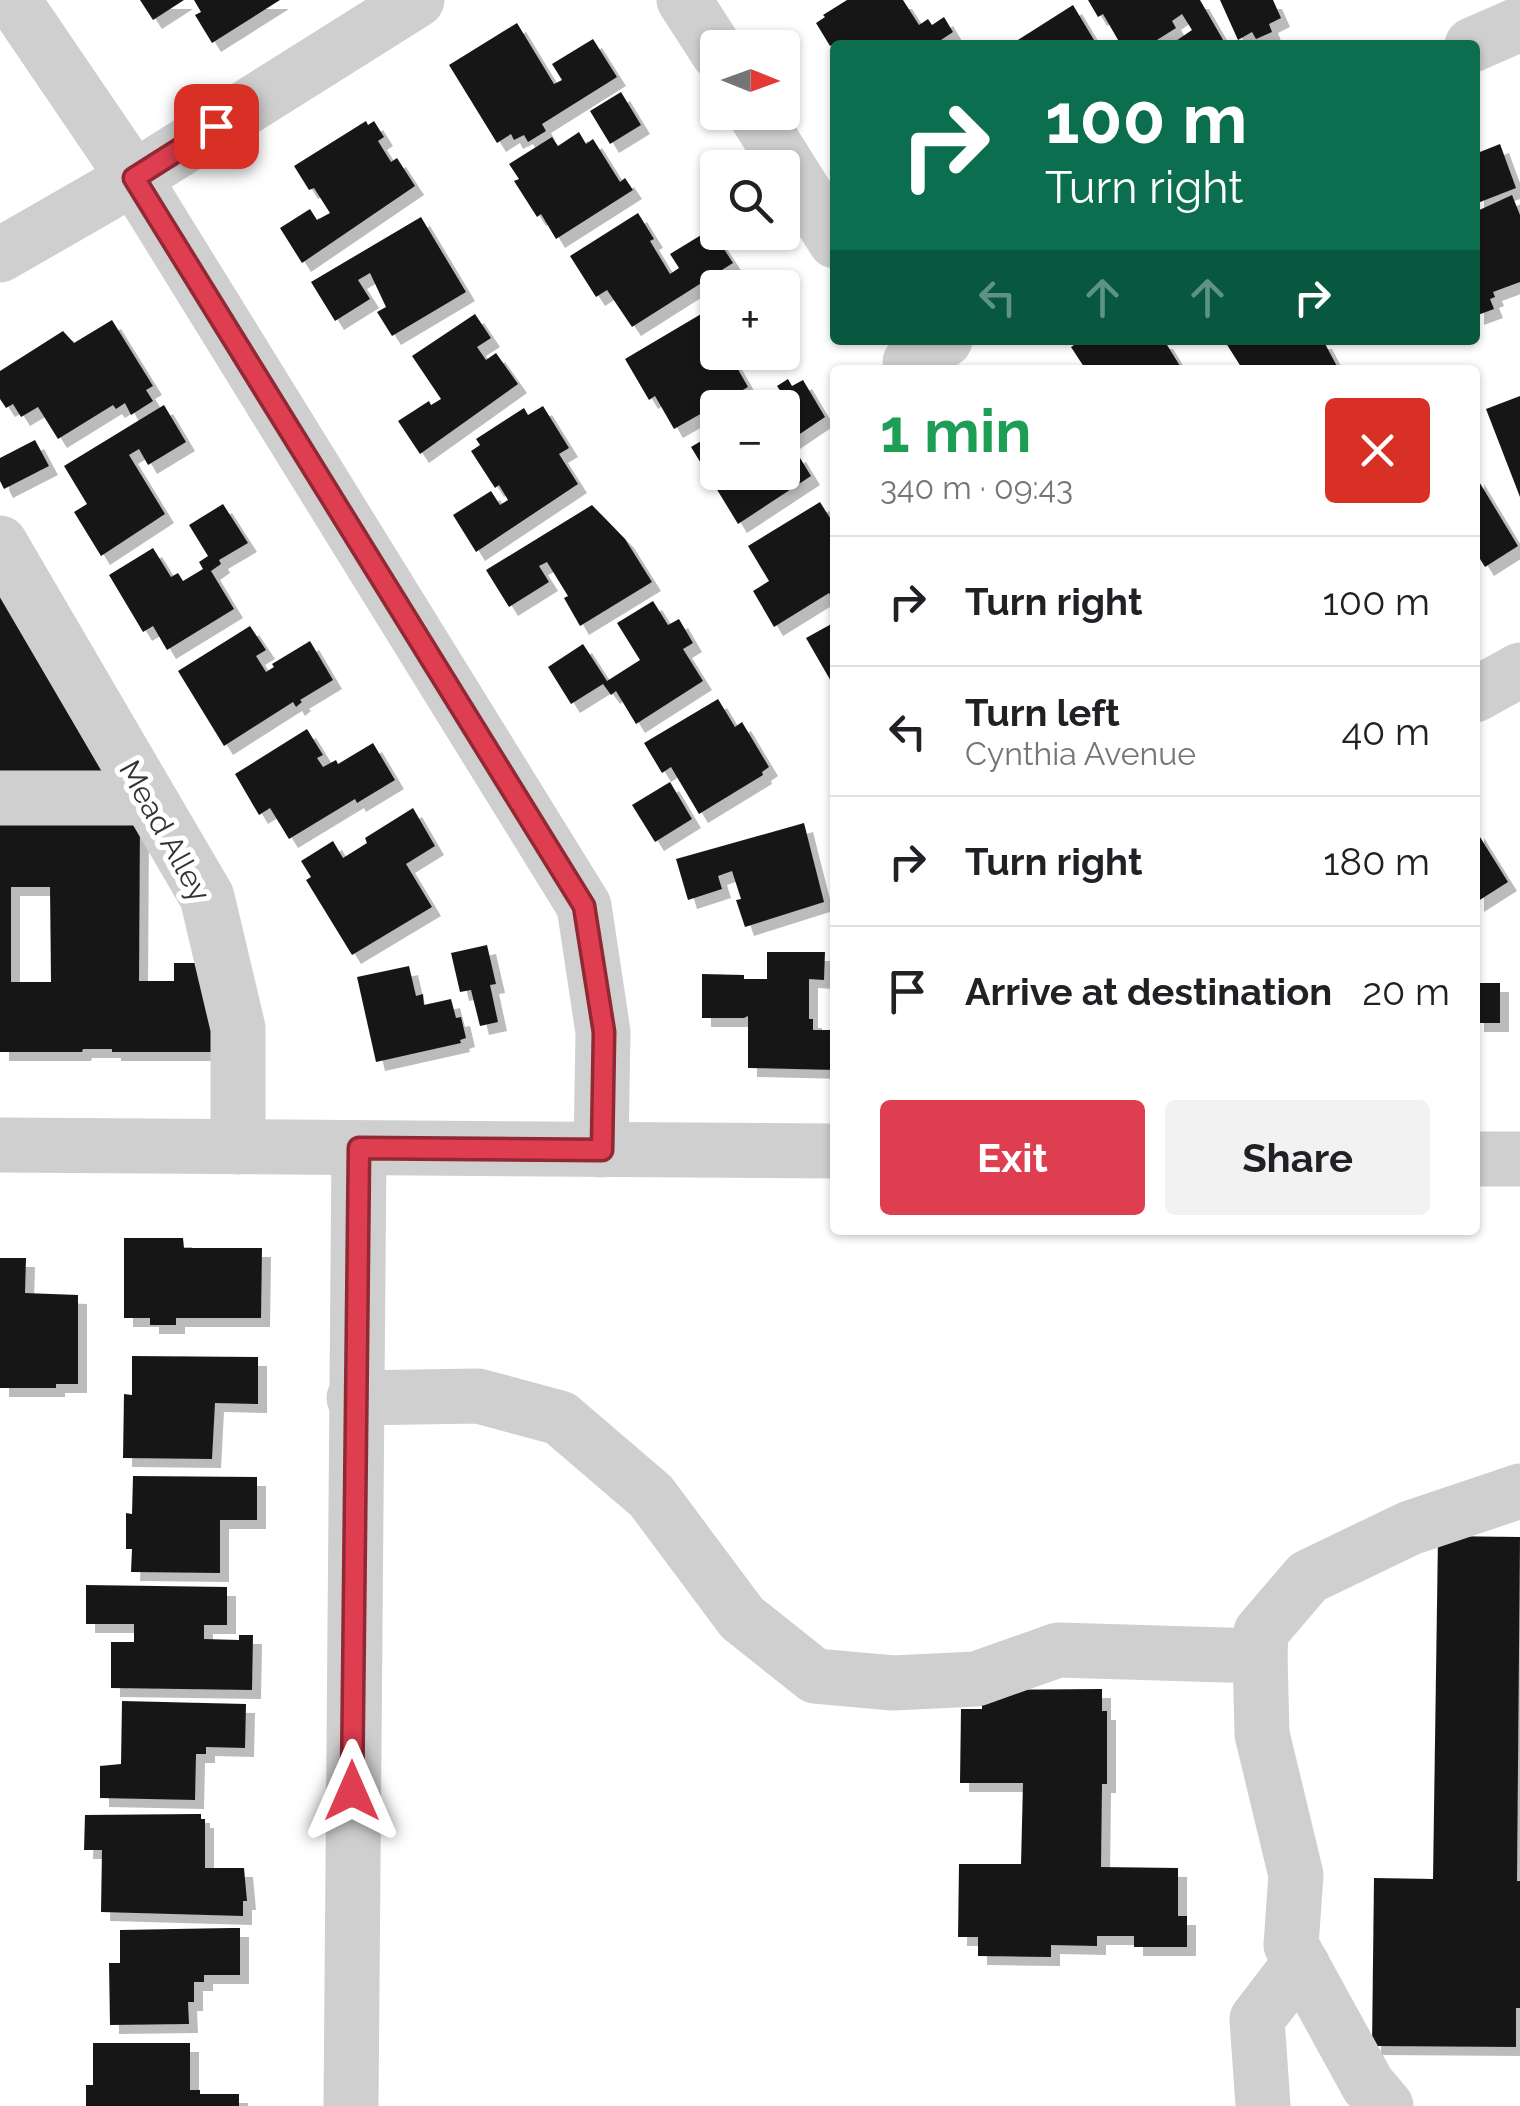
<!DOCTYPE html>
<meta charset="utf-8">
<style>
body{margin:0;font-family:Raleway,sans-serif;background:#f2f2f2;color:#202124;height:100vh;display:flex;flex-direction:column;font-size:38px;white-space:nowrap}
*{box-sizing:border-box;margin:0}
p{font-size:32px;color:#757577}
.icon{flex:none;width:55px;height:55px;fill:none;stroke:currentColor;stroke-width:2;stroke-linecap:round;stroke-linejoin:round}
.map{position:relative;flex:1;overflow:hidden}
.details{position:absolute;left:830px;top:365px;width:650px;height:870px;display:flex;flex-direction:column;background:#fff;border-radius:10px;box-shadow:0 2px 8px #0004}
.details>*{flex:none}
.top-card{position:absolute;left:830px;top:40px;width:650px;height:305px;border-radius:10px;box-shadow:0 2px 8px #0004;background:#0b6e4f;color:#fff;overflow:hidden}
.needle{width:65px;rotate:91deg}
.buttons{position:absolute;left:700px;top:30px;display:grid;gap:20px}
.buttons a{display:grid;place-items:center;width:100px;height:100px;border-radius:10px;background:#fff;box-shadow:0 2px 8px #0004;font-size:50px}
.pin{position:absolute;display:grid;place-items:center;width:85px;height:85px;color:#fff;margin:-42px;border-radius:20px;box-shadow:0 5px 15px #0006}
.me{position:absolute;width:110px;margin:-55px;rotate:0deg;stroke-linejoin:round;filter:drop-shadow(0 0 8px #0008)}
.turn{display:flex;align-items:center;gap:35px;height:210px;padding:0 50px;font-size:45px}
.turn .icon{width:130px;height:130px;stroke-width:2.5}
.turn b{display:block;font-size:70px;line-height:85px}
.lanes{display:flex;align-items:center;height:95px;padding:0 50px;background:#0003;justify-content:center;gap:50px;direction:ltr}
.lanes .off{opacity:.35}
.round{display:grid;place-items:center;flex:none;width:105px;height:105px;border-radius:10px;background:#f2f2f2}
.summary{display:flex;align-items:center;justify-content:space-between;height:170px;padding:0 50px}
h1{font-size:60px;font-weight:700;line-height:75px;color:#1e9e55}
.action{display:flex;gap:20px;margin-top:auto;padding:20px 50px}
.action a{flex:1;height:115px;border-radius:10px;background:#df3e50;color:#fff;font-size:40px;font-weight:700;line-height:115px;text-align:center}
.action a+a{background:#f2f2f2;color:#202124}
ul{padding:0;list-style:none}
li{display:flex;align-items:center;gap:30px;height:130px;padding:0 50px;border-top:2px solid #e0e0e0}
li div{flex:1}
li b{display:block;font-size:38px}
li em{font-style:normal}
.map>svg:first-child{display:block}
.building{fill:#191919;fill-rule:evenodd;filter:url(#shadow)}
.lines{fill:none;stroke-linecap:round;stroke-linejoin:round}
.minor{stroke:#cfcfcf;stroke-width:55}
.route-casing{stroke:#912834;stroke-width:25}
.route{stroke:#df3e50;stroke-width:18}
.labels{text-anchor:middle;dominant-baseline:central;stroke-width:10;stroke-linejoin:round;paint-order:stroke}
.street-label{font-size:30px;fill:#323232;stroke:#fff}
</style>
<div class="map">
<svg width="1520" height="2106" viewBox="0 0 1520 2106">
<defs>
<filter id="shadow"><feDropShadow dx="9" dy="9" stdDeviation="0" flood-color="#0004"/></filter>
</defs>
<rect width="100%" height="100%" fill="#fff"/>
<!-- building -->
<g class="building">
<path d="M 140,0 L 184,0 L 153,20 Z"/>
<path d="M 194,0 L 280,0 L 212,43 L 195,15 L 201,12 Z"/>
<path d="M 847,0 L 903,0 L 919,25 L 928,19 L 932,25 L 944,17 L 953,32 L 941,40 L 944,45 L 842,45 L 839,41 L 830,46 L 816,23 L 825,17 L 823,15 Z"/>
<path d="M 1088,0 L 1200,0 L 1226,45 L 1174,45 L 1173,43 L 1192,30 L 1182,14 L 1172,21 L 1176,28 L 1149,45 L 1121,45 L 1103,14 L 1098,17 Z"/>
<path d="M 1220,0 L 1273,0 L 1281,18 L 1269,24 L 1272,32 L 1256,39 L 1252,32 L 1238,40 Z"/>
<path d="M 1073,5 L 1097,45 L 1010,45 Z"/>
<path d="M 517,23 L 554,84 L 562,80 L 552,64 L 593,39 L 617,77 L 542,124 L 546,131 L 528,142 L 524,135 L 514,140 L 511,134 L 497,143 L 449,65 Z"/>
<path d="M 621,92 L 641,125 L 610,144 L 590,111 Z"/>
<path d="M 366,121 L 368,125 L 374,121 L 384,137 L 378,141 L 391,162 L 397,158 L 415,186 L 302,263 L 280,228 L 310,209 L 317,220 L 330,213 L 314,188 L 309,190 L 294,166 Z"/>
<path d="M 579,132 L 586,144 L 593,139 L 620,182 L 625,178 L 633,190 L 556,239 L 541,214 L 537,217 L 514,181 L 519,179 L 509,164 L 552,137 L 558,146 Z"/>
<path d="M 1500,144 L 1516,188 L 1475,204 L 1475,154 Z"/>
<path d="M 1512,195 L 1520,215 L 1520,282 L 1493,292 L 1495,297 L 1490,299 L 1494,309 L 1475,316 L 1475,212 Z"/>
<path d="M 638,213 L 654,239 L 650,241 L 670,274 L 679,268 L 670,254 L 711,229 L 733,263 L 632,327 L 607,290 L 596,297 L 570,256 Z"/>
<path d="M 421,217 L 466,292 L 392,336 L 377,312 L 386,307 L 370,273 L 358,280 L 370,299 L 335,321 L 311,282 Z"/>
<path d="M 718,304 L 718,335 L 712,338 L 718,352 L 725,360 L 731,357 L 748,387 L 674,429 L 655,396 L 649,400 L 625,359 Z"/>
<path d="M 475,314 L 491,338 L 477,347 L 486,360 L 496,353 L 518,384 L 420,454 L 398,421 L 429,401 L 431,405 L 441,399 L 412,356 Z"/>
<path d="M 112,320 L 153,386 L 146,390 L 153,401 L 131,415 L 125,403 L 116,409 L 113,405 L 58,439 L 38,407 L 21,417 L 13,404 L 6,408 L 0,399 L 0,371 L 63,331 L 74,343 Z"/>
<path d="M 1082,340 L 1164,340 L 1180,366 L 1175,370 L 1086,370 L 1071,347 Z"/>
<path d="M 1224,340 L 1323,340 L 1339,370 L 1243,370 Z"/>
<path d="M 788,379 L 792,386 L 803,380 L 825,417 L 782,446 L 782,408 L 756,408 L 781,392 L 777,386 Z"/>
<path d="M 1520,396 L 1520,497 L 1486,409 Z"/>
<path d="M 164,405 L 186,442 L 148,465 L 139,449 L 129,455 L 165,514 L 101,556 L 74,512 L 87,504 L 64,466 Z"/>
<path d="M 543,406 L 569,448 L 559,454 L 578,484 L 476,552 L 453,515 L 491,491 L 500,505 L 508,500 L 499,485 L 495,488 L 471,451 L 480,445 L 476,439 L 524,408 L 528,415 Z"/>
<path d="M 718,431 L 718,472 L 782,472 L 782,462 L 797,453 L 811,476 L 738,524 L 691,447 Z"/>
<path d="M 35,440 L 49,466 L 4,489 L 0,481 L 0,458 Z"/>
<path d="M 1475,475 L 1518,546 L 1485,567 L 1475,551 Z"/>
<path d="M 820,502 L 835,526 L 830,531 L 835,539 L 835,603 L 829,593 L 774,627 L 753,591 L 769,581 L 748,546 Z"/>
<path d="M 223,504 L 248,543 L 219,560 L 221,564 L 211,571 L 234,609 L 167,650 L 153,626 L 143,632 L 109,575 L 153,548 L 171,577 L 178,573 L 183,581 L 203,569 L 199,562 L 208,556 L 189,525 Z"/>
<path d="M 592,505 L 625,539 L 652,582 L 580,626 L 564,598 L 568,596 L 547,562 L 539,566 L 549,582 L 509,607 L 486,570 Z"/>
<path d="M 0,567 L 101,767 L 101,789 L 0,789 Z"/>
<path d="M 653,601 L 668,625 L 679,619 L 693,643 L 683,649 L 703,681 L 636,724 L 616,691 L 611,695 L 603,684 L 571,704 L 548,667 L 583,644 L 607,681 L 640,660 L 617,623 Z"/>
<path d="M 835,622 L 835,681 L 832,683 L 806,638 Z"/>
<path d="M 250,626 L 266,650 L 256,656 L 266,672 L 274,667 L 272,664 L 310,641 L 333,680 L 300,700 L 302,702 L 296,707 L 293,702 L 224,746 L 178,671 Z"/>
<path d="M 718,699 L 735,727 L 742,722 L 769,767 L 762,772 L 763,775 L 699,814 L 671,767 L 662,773 L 644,743 Z"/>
<path d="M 307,729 L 323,755 L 317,758 L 323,767 L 336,760 L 338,764 L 373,743 L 395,780 L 357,803 L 355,799 L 289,839 L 270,808 L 259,815 L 235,774 Z"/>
<path d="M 670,782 L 692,819 L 655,842 L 632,805 Z"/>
<path d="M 413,808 L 435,846 L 406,864 L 432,907 L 352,955 L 306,880 L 311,877 L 301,861 L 333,841 L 343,858 L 367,843 L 365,838 Z"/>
<path d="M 0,819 L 140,819 L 139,981 L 174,981 L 174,963 L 202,963 L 211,981 L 213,1052 L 112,1052 L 112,1049 L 83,1049 L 82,1052 L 0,1052 ZM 11,887 L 50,887 L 51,982 L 11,982 Z"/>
<path d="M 804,823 L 824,902 L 745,927 L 736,900 L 741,899 L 732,871 L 718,876 L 722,889 L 688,900 L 676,859 Z"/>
<path d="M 1475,829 L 1508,882 L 1475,903 Z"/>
<path d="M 487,945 L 496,984 L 490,985 L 498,1022 L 480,1026 L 471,990 L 460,992 L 451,953 Z"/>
<path d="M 767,952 L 825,952 L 824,980 L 809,979 L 809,1019 L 813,1019 L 813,1030 L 835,1030 L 835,1070 L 748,1068 L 748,1016 L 744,1018 L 702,1018 L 702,974 L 744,975 L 744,979 L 767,979 Z"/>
<path d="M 409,966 L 416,996 L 423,994 L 424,1005 L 451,999 L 456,1018 L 461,1017 L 466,1038 L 460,1040 L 461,1043 L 376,1062 L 357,977 Z"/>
<rect x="1475" y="983" width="25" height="40"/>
<path d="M 124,1238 L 183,1238 L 184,1248 L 262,1248 L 261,1318 L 176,1318 L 176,1325 L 150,1325 L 150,1318 L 124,1318 Z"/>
<path d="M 0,1258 L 26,1258 L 25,1293 L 78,1295 L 78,1384 L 56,1384 L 56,1388 L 0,1388 Z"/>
<path d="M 132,1356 L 258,1357 L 258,1404 L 215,1403 L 212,1459 L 123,1458 L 124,1394 L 132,1395 Z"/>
<path d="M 133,1476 L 257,1477 L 257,1520 L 220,1520 L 220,1573 L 131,1572 L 132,1549 L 126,1549 L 126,1513 L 132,1514 Z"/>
<path d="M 1438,1536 L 1520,1537 L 1517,1881 L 1520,1881 L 1520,2008 L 1516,2008 L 1516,2047 L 1372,2046 L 1374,1878 L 1433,1879 Z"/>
<path d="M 86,1585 L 227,1587 L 227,1625 L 204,1625 L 204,1639 L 239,1640 L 239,1635 L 253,1635 L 252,1690 L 111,1688 L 111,1642 L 134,1642 L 134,1624 L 86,1624 Z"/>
<path d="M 1102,1689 L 1102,1711 L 1107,1711 L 1107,1784 L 1102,1784 L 1101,1867 L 1178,1868 L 1178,1916 L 1187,1916 L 1187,1947 L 1134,1947 L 1134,1936 L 1097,1936 L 1097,1946 L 1051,1945 L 1051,1957 L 978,1956 L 978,1937 L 958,1937 L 959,1864 L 1021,1864 L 1023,1783 L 960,1783 L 961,1709 L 982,1709 L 982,1690 Z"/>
<path d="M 122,1701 L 246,1704 L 245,1748 L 206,1747 L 206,1754 L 196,1754 L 195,1800 L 100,1798 L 100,1766 L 121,1764 Z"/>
<path d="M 196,1814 L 201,1814 L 201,1819 L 205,1819 L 205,1868 L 244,1868 L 247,1901 L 243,1901 L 243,1916 L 101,1912 L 102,1850 L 84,1850 L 85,1815 Z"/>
<path d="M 231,1928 L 240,1928 L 240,1975 L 204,1975 L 204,1982 L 194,1982 L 194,2002 L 188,2002 L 189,2024 L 110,2025 L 109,1963 L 120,1963 L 120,1930 Z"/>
<path d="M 93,2043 L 190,2043 L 190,2090 L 200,2090 L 200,2094 L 239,2094 L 239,2106 L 86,2106 L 86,2085 L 93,2085 Z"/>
</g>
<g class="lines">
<!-- minor -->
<g class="minor">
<path d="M 13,0 L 134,178 L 584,906 L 603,1032 L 601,1150"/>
<path d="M 684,0 L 718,53"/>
<path d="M 1472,45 L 1520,24"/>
<path d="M 754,112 L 835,241"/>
<path d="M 0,255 L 134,178 L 417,0"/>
<path d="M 910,362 L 945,340"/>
<path d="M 0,543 L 207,897 L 238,1028 L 238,1147"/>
<path d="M 1475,695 L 1520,670"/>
<path d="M 0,798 L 147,798"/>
<path d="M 0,1145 L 835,1151"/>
<path d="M 1475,1159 L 1520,1159"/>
<path d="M 354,1398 L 478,1396 L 560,1418 L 651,1496 L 742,1618 L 815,1676 L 893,1683 L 976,1679 L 1058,1650 L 1260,1656 L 1261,1632 L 1308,1577 L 1410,1528 L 1520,1491"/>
<path d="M 1260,1656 L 1262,1734 L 1296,1875 L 1291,1945 L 1368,2085 L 1386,2106"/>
<path d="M 351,2106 L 359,1148"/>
<path d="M 1263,2106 L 1257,2019 L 1290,1976 L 1303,1966"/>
</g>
</g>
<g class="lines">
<!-- route casing -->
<g class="route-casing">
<path id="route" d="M 216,126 L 134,178 L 584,906 L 604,1032 L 602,1150 L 359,1148 L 352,1791"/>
</g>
<!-- route -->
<use href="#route" class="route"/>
</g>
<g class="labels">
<!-- street labels -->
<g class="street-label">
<text transform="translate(165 831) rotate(61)">Mead Alley</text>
</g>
</g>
</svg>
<div class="buttons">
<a><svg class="needle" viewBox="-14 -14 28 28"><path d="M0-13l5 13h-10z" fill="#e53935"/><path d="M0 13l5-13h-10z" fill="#757577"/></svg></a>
<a><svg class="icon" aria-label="search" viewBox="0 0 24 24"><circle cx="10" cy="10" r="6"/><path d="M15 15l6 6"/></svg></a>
<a>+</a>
<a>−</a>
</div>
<div class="pin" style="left:216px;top:126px;background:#d93025"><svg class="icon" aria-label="arrive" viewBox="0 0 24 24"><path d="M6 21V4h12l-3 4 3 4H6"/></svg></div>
<svg class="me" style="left:352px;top:1791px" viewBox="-20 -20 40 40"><path d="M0-17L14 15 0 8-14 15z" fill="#df3e50" stroke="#fff" stroke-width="4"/></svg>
<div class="top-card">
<div class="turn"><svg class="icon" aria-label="right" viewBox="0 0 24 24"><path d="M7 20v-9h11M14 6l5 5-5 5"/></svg><div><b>100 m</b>Turn right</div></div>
<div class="lanes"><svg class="icon off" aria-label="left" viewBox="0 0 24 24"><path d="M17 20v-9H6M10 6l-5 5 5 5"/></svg><svg class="icon off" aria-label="ahead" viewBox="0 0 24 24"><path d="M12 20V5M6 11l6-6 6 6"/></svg><svg class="icon off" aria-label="ahead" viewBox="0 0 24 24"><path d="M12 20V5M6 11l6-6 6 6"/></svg><svg class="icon" aria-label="right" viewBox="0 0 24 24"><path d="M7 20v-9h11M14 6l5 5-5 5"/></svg></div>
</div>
<section class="details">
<div class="summary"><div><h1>1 min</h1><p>340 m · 09:43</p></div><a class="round" style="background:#d93025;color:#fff"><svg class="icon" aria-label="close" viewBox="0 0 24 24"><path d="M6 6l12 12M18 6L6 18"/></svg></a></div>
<ul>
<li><svg class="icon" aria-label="right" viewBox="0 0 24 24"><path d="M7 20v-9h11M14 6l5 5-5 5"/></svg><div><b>Turn right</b></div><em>100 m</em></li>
<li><svg class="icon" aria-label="left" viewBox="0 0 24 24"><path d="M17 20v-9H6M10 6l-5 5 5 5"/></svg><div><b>Turn left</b><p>Cynthia Avenue</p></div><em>40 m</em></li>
<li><svg class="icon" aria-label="right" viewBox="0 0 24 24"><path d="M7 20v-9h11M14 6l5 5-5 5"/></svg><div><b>Turn right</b></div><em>180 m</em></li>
<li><svg class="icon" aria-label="arrive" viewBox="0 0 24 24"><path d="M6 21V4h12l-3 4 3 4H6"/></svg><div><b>Arrive at destination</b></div><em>20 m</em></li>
</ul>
<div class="action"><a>Exit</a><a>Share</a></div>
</section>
</div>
